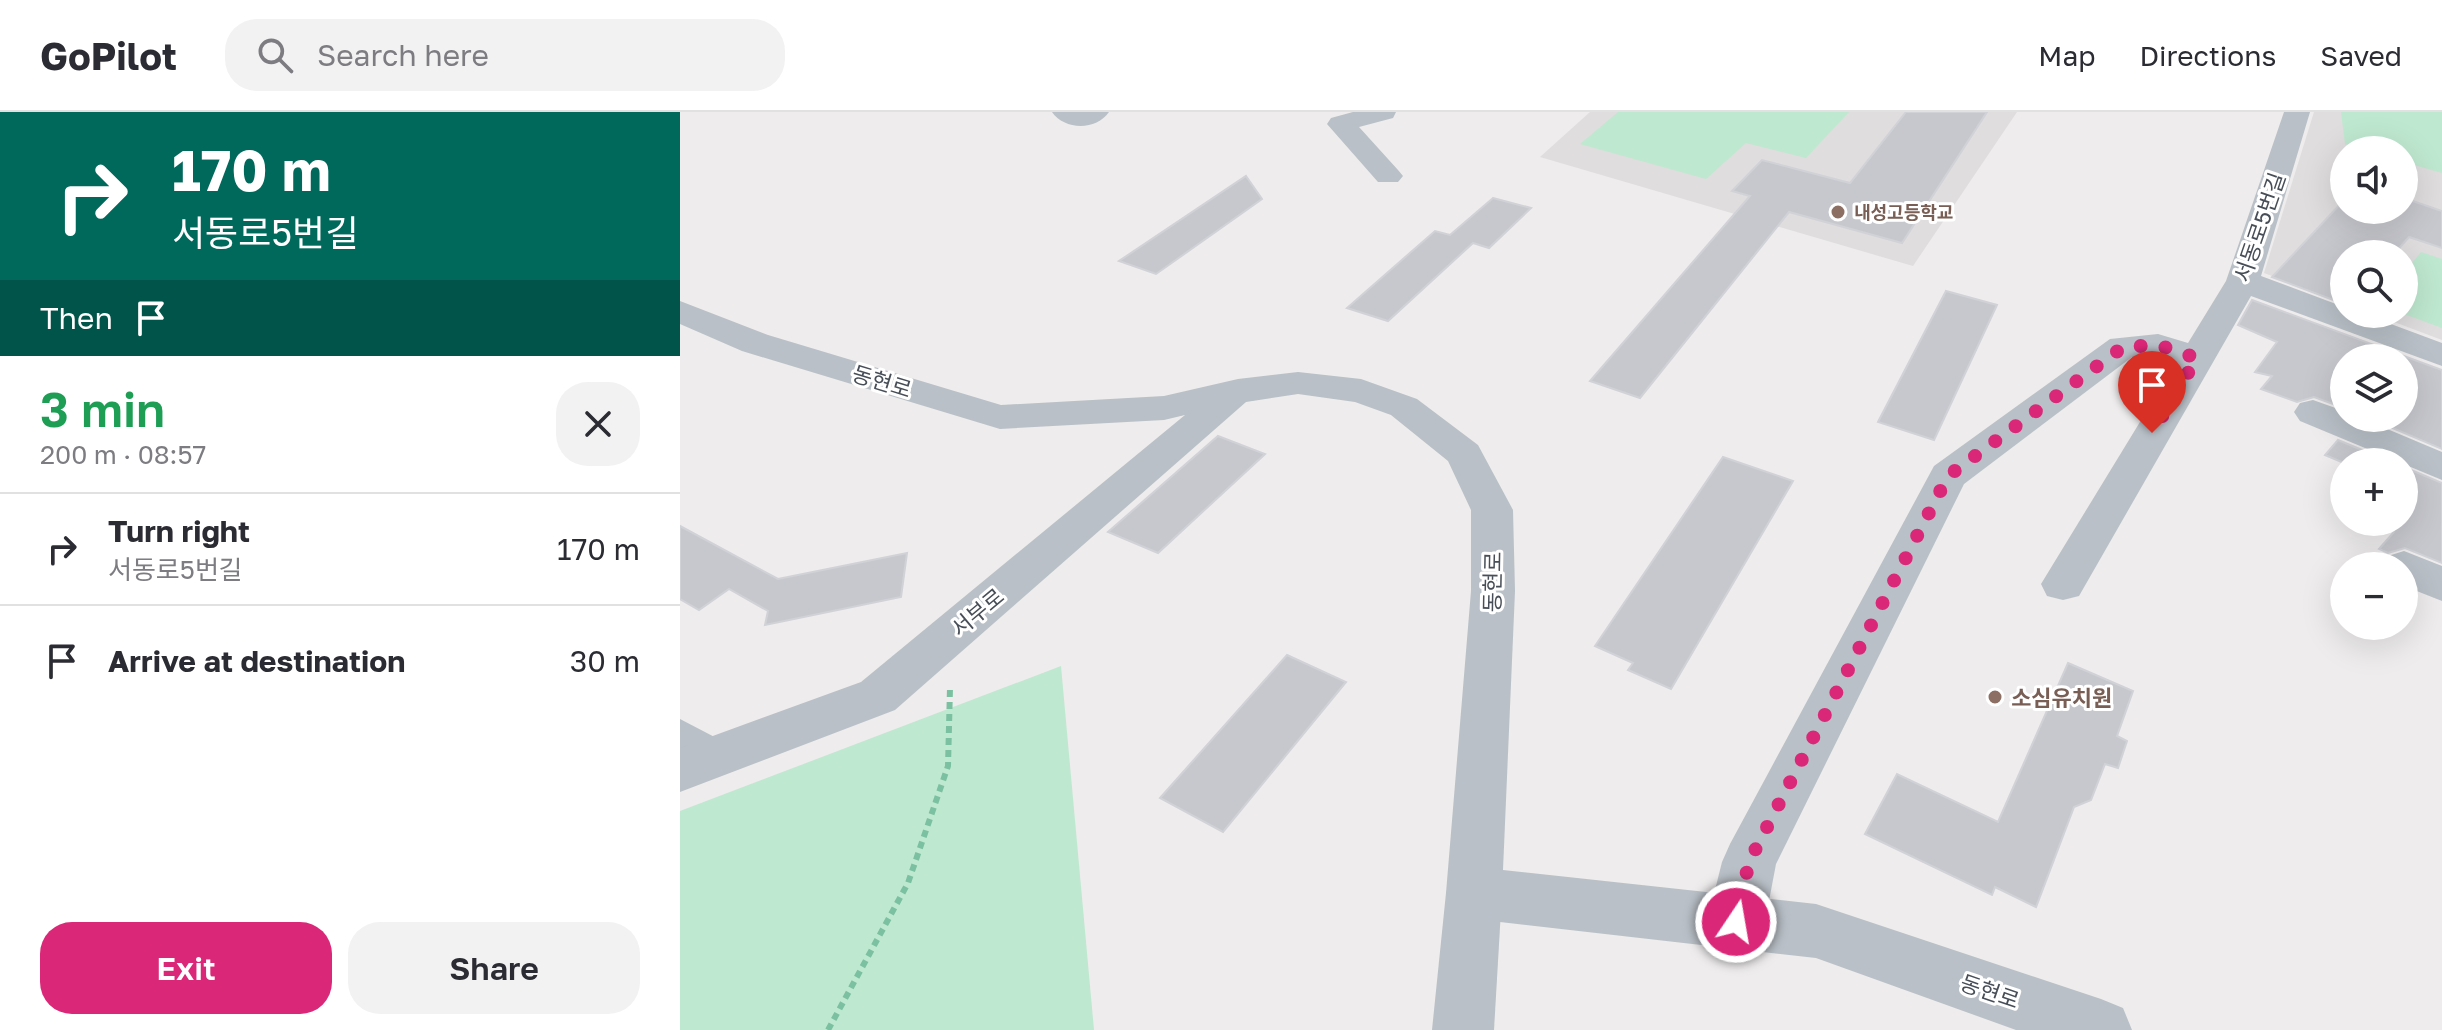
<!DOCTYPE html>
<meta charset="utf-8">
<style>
body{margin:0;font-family:"Golos Text","Noto Sans KR",sans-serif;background:#f2f2f3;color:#2b2b33;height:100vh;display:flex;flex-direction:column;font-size:30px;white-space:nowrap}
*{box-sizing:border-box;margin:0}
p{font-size:26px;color:#7c7c81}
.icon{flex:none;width:44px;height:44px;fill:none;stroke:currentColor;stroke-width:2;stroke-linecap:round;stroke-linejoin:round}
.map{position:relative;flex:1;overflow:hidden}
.details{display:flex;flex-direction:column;background:#fff;width:680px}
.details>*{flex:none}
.top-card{background:#00695c;color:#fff;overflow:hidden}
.controls{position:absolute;left:1650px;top:24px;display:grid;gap:16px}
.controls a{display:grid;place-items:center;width:88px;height:88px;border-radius:50%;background:#fff;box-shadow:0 8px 32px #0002;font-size:40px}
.pin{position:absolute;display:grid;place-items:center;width:68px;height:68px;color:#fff;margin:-82px -34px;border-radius:50% 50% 50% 0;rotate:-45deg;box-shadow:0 0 8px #0007}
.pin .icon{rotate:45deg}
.me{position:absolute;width:88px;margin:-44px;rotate:12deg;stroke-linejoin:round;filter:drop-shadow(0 0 6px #0008)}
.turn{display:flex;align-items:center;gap:28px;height:168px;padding:0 40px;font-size:36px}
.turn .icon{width:104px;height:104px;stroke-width:2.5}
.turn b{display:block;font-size:56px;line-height:68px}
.then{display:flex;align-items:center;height:76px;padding:0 40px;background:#0003;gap:16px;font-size:30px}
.round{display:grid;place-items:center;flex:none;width:84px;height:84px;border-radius:32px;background:#f2f2f3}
.summary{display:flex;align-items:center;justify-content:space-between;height:136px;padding:0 40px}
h1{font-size:48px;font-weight:600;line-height:60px;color:#1e9e55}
.action{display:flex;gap:16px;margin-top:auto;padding:16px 40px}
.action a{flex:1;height:92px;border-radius:32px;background:#db2777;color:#fff;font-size:32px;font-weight:600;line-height:92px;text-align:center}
.action a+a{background:#f2f2f3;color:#2b2b33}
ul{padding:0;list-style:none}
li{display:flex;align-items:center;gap:24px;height:112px;padding:0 40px;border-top:2px solid #e1e1e2}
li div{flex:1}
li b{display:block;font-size:30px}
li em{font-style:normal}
header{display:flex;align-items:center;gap:48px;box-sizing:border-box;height:112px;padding:0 40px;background:#fff;border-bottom:2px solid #e1e1e2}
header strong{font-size:38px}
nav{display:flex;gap:44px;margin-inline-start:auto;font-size:28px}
.search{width:560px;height:72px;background:#f2f2f3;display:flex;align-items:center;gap:20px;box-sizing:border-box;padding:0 28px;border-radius:32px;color:#7c7c81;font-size:30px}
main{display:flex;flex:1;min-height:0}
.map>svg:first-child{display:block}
.education{fill:#dfdddd;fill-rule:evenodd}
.green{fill:#bfe8d0}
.building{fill:#c7c8ce;stroke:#d0d2d7;stroke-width:2}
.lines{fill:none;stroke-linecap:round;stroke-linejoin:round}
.path{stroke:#7bc1a1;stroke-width:6;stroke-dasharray:7 5;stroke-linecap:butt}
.minor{fill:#b9c0c7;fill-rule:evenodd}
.tertiary{fill:#b9c0c7;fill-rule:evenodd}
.route{stroke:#db2777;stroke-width:14;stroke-dasharray:0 25.2}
.education-dot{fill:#8d6e63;stroke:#fff;stroke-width:3}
.labels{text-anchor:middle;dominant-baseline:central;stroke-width:6;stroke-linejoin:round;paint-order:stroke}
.far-education-label{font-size:18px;font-weight:bold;fill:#785e54;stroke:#fff;text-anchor:start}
.street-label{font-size:22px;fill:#474e57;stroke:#fff}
.education-label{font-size:22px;font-weight:bold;fill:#785e54;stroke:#fff;text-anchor:start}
</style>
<header>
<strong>GoPilot</strong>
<div class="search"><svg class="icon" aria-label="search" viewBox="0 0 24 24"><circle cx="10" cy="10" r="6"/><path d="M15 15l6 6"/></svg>Search here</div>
<nav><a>Map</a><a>Directions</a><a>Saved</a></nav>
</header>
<main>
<section class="details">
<div class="top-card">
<div class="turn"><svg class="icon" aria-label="right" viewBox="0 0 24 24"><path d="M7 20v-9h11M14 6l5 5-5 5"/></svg><div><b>170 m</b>서동로5번길</div></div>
<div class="then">Then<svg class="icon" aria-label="arrive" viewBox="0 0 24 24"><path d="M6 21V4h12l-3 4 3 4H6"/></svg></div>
</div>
<div class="summary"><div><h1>3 min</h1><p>200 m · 08:57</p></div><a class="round"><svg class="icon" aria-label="close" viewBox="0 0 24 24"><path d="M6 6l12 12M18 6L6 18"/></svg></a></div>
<ul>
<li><svg class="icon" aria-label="right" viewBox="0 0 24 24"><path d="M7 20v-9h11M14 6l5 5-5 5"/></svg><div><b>Turn right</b><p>서동로5번길</p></div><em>170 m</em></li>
<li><svg class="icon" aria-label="arrive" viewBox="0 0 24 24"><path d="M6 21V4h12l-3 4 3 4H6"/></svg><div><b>Arrive at destination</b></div><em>30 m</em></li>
</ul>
<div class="action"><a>Exit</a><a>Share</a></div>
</section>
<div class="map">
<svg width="1762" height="918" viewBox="0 0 1762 918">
<rect width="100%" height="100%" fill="#eeecec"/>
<!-- education -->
<g class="education">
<path d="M 910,0 L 1337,0 L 1233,154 L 860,45 Z"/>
<path d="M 1634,0 L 1762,0 L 1762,228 L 1693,202 L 1724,202 L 1724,142 L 1664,142 L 1664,191 L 1584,161 ZM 1664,38 L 1724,38 L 1724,98 L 1664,98 Z"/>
</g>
<!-- green -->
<g class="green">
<path d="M 938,0 L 1169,0 L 1126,46 L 1066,31 L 1026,67 L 900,32 Z"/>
<path d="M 1661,0 L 1762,0 L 1762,61 L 1724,50 L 1724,38 L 1685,38 L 1665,32 Z"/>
<path d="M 1741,140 L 1762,147 L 1762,216 L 1724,202 L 1724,161 Z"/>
<path d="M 381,554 L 414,918 L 0,918 L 0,699 Z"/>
</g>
<!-- building -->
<g class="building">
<path d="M 1226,0 L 1307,0 L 1222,131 L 1109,100 L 960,286 L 910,269 L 1070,84 L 1052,79 L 1082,48 L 1170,71 Z"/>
<path d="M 566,64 L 582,87 L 476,162 L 439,149 Z"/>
<path d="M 813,86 L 851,96 L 809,136 L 793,131 L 708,209 L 667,196 L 755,119 L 770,123 Z"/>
<path d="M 1724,86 L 1762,99 L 1762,136 L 1729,125 L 1714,142 L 1664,142 L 1664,192 L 1592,165 L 1664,88 L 1664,98 L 1724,98 Z"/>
<path d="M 1266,179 L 1317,193 L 1254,328 L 1198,310 Z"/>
<path d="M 1572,188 L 1762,258 L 1762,337 L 1689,306 L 1724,306 L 1724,246 L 1664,246 L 1664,296 L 1634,285 L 1617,290 L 1581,277 L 1592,264 L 1575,260 L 1597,230 L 1558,213 Z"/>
<path d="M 538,324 L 585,342 L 478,441 L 428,420 Z"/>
<path d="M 1658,328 L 1711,350 L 1664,351 L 1645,343 Z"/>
<path d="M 1043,345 L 1113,369 L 991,577 L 948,558 L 953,551 L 915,534 Z"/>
<path d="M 1724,355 L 1762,371 L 1762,451 L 1725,436 L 1708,441 L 1699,437 L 1714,420 L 1704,414 L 1707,410 L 1724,410 L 1724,386 L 1730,377 L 1724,375 Z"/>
<path d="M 0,414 L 98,467 L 227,441 L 221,485 L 85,513 L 88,499 L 49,477 L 19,498 L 0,487 Z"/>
<path d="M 607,543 L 666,570 L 543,720 L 480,686 Z"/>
<path d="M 1388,551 L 1453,579 L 1437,624 L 1447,629 L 1438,656 L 1425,652 L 1411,688 L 1394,695 L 1356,795 L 1315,775 L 1312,783 L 1185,722 L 1217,662 L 1318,710 Z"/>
</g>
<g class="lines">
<!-- path -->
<path class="path" d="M 148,918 L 228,771 L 268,654 L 270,576"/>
<!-- minor -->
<g class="minor">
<path d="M 372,0 L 429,0 C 416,19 384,18 372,0 Z"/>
<path d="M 673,0 L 716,0 L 713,6 L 679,15 L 718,58 L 723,64 L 718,70 L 698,70 L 647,12 L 651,6 Z"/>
<path d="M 1604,0 L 1630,0 L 1581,164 L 1664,195 L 1664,202 L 1684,202 L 1762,231 L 1762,254 L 1571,184 L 1399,484 L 1383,488 L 1367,484 L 1361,472 L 1496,251 L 1475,244 L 1452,245 L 1284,372 L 1096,752 L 1085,810 L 1076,829 L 1056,837 L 1036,829 L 1027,810 L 1042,750 L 1050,732 L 1254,354 L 1430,227 L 1478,222 L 1508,231 L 1546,169 Z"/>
<path d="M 1633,288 L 1664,299 L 1664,306 L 1681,306 L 1762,340 L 1762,368 L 1620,309 L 1614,300 L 1620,291 Z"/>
<path d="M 1724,439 L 1762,454 L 1762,489 L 1724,474 L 1724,454 L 1703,454 L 1708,444 Z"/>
<path d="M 0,607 L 46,631 L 53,646 L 46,661 L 28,668 L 0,655 Z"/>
<path d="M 794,755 L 814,763 L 822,781 L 814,918 L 752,918 L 766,781 L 774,763 Z"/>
</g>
<!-- tertiary -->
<path class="tertiary" d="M 0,189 L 88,223 L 321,293 L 484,284 L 558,267 L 618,260 L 681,267 L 737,287 L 798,333 L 833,398 L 835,479 L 823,758 L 1136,792 L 1421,887 L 1443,896 L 1452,918 L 1336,918 L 1136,846 L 794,807 L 774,799 L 766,781 L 791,479 L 791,398 L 768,349 L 711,303 L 675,290 L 618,282 L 566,290 L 215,598 L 0,680 L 0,636 L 181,570 L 505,303 L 484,308 L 320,317 L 62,239 L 0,212 Z"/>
</g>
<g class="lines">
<!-- route -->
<path class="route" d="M 1056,810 L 1069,750 L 1268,364 L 1443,235 L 1478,233 L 1517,246 L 1472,321"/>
</g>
<!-- markers -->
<g class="education-dot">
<circle cx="1158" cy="100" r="8"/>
<circle cx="1315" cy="585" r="8"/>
</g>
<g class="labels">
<!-- far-education labels -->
<g class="far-education-label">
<text x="1174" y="100">내성고등학교</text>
</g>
<!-- street labels -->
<g class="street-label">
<text transform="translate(1579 115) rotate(-71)">서동로5번길</text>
<text transform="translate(202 269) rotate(17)">동현로</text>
<text transform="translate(812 470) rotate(-89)">동현로</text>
<text transform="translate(297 500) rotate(-40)">서부로</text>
<text transform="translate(1310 879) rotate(19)">동현로</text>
</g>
<!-- education labels -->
<g class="education-label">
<text x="1331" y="585">소심유치원</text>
</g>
</g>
</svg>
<div class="controls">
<a><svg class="icon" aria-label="sound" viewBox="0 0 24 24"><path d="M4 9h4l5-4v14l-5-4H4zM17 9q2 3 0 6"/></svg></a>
<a><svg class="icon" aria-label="search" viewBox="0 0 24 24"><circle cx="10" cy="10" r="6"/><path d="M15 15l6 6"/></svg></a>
<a><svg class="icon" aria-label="layers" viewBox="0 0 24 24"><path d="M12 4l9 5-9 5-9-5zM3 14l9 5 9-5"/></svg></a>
<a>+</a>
<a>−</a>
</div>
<div class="pin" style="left:1472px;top:321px;background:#d93025"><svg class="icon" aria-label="arrive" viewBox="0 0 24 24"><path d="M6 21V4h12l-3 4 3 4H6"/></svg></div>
<svg class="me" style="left:1056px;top:810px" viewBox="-20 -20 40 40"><circle r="17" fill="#db2777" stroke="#fff" stroke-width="3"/><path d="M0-11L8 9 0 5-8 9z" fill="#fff"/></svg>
</div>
</main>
